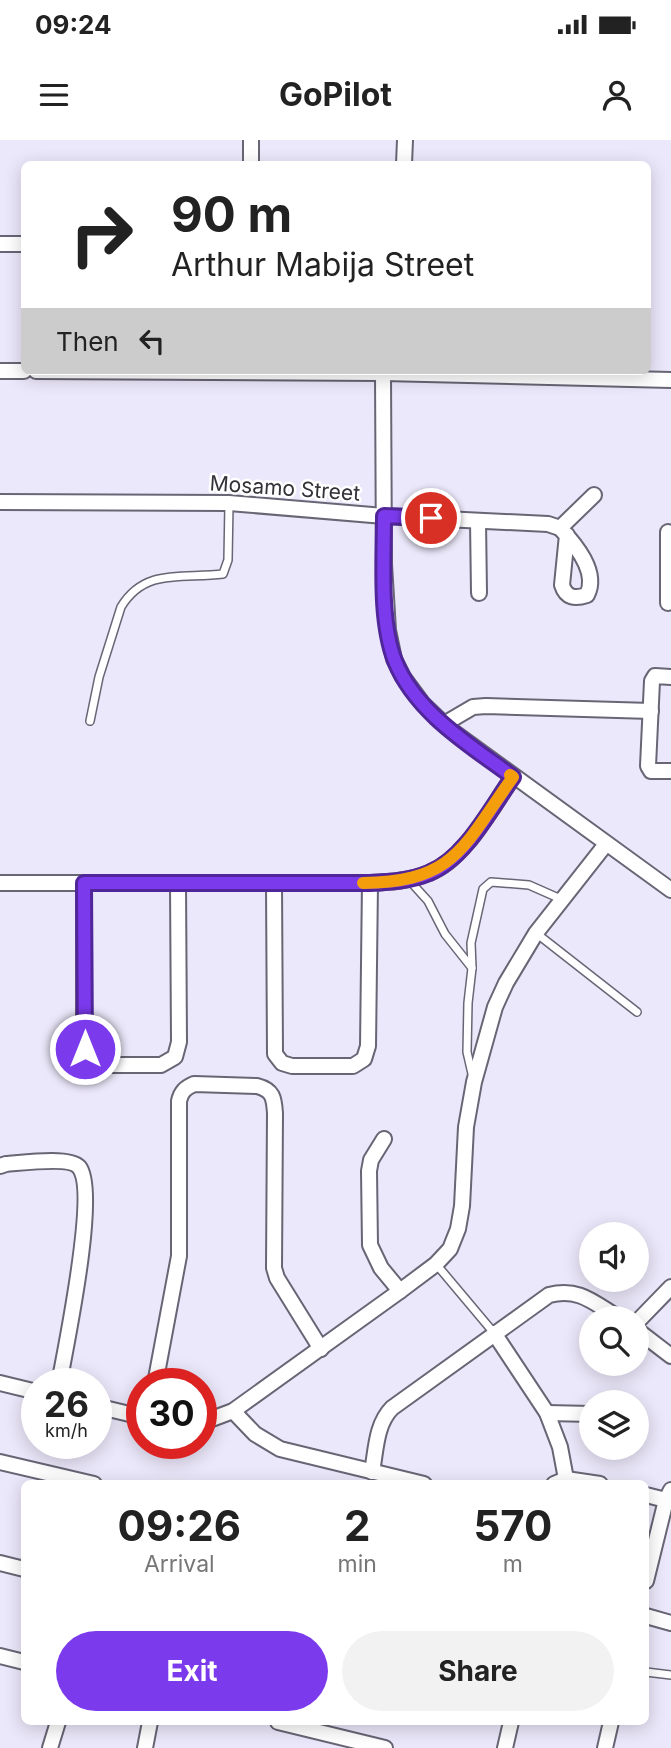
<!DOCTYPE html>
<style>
body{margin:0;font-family:Inter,sans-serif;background:#f2f2f2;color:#222;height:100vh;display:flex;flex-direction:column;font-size:26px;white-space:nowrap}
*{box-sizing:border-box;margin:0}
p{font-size:23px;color:#767676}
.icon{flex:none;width:38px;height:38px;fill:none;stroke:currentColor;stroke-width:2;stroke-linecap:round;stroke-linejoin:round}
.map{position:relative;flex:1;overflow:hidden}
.sheet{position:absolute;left:21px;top:1340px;width:628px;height:245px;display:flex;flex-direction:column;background:#fff;border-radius:10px;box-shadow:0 4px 18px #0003}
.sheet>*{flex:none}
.top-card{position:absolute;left:21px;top:21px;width:630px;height:214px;border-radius:10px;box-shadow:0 4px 18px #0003;background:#fff;color:#222;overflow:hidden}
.tools{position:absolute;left:579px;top:1082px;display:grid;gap:14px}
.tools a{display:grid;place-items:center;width:70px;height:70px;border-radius:50%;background:#fff;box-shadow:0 4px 18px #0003;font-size:35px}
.speed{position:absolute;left:21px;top:1228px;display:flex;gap:14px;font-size:35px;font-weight:700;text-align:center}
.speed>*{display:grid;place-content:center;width:91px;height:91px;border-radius:50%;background:#fff;box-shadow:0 4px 18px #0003;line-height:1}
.speed small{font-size:18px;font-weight:400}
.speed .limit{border:10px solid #d22;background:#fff;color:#111}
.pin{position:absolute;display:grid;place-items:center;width:60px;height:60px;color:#fff;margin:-30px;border:4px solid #fff;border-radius:50%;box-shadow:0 2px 7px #0007}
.me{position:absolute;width:77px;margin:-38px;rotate:0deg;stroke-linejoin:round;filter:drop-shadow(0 0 5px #0008)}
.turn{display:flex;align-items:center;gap:24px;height:147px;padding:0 35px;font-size:32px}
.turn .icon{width:91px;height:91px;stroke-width:2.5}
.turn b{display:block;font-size:49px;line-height:60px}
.then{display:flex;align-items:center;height:66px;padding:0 35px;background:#0003;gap:14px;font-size:26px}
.eta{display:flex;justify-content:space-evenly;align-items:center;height:119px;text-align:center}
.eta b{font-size:42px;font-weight:700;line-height:49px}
.action{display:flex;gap:14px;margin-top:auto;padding:14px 35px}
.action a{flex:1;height:80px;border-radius:42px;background:#7c3aed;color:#fff;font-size:28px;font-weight:700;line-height:80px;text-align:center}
.action a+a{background:#f2f2f2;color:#222}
.status{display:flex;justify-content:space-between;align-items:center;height:49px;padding:0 35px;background:#fff;direction:ltr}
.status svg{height:19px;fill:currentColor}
header{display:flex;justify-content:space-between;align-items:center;height:91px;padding:0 35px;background:#fff;font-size:32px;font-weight:700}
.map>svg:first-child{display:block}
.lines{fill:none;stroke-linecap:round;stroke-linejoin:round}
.lane-casing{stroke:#686575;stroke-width:10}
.street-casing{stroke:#686575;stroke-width:18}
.lane{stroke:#fff;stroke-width:7}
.street{stroke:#fff;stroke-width:14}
.route-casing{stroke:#51269a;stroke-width:18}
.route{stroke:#7c3aed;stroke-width:12}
.slow{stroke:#f59e0b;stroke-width:12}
.labels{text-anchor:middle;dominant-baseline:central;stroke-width:5;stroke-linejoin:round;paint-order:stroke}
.street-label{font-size:21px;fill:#333239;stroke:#fff}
</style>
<div class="status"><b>09:24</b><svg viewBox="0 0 49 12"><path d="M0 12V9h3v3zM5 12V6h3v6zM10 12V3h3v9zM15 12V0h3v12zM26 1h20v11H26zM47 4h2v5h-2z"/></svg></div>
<header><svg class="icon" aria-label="menu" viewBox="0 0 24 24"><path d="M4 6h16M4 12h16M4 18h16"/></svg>GoPilot<svg class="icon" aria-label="person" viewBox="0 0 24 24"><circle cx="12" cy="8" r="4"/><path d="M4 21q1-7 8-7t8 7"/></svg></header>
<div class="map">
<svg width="671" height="1608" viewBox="0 0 671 1608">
<rect width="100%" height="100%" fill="#ece8fb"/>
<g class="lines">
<!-- lane casing -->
<g class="lane-casing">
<g id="lane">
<path d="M 90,581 L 99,537 L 121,467 C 145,427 184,439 223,434 L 228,420 L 229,364"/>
<path d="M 409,740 L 428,761 L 445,794 L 472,828"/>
<path d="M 536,793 L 637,872"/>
<path d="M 473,938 L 467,912 L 468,863 L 472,828 L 471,803 L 483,749 L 491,742 L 529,745 L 563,760"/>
<path d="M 436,1124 L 494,1193"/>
<path d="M 646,1532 L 671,1535"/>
</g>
</g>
<!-- street casing -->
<g class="street-casing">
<g id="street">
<path d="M 251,24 L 251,0"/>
<path d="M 404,24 L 405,0"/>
<path d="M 0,104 L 24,104"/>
<path d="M 0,231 L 24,231"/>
<path d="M 36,231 L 383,233 L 671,240"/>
<path d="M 383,233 L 384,424 L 388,490 L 394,519 L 403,537 L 423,564 L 448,588 L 671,750"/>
<path d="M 0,362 L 229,363 L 384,376 L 548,384 L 560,388 L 594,355"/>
<path d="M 478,381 L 479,453"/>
<path d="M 560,388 C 575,404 599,432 587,455 C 575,459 566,458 562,445 L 567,395"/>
<path d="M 668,463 L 668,392"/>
<path d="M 671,537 L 655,536 L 652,541 L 648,626 L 651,631 L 671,631"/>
<path d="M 444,584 L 473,567 L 486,566 L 651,571"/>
<path d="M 0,743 L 370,743 C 390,742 410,741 429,733 C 465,719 491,668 513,637"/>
<path d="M 84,743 L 84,909 L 87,916 L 94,921 L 111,925 L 161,925 L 175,917 L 179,902 L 178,743"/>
<path d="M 274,743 L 275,914 L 282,923 L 292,926 L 353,926 L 364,919 L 368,906 L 370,743"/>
<path d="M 384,999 L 371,1020 L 369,1031 L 370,1105 L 381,1128 L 400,1151"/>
<path d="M 0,1026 L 6,1024 C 21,1023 70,1016 79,1027 C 99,1051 65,1210 59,1244"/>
<path d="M 637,1182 L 671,1147"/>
<path d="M 637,1190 L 671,1216"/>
<path d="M 494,1193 L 547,1273 L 560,1307 L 566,1339"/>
<path d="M 0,1243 L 37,1252"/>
<path d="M 155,1244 L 179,1116 L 179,961 C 181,952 185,948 194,944 L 257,946 C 273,950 274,958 275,973 L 274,1128 L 277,1138 L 321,1209"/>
<path d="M 96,1266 L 142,1277"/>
<path d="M 233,1271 L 255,1294 L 280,1309 L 424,1344"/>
<path d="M 547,1273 L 592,1274"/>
<path d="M 201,1283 L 233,1271 L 400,1151 L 436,1124 L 450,1109 L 458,1089 L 462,1066 L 466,987 L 474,942 L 495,867 L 506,843 L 536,793 L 606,704"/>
<path d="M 0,1322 L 94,1344"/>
<path d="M 372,1332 C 376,1310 376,1284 392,1268 L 549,1155 C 579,1147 594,1163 619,1178"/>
<path d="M 554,1344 L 566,1339 L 600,1344"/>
<path d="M 646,1355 L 666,1360"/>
<path d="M 0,1423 L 24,1429"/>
<path d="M 646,1441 L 666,1360 L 671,1350"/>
<path d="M 646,1476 L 671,1483"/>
<path d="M 0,1516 L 24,1522"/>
<path d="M 278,1582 L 385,1608"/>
<path d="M 50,1608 L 58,1582"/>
<path d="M 145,1608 L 150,1582"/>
<path d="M 505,1608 L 511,1582"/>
<path d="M 605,1608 L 611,1582"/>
</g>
</g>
<!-- lane -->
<use href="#lane" class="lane"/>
<!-- street -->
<use href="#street" class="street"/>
</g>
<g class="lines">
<!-- route casing -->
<g class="route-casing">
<path id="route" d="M 85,909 L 84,743 L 370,743 C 390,742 410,741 429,733 C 465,719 491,668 513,637 C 470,605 416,573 395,521 C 379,480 384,420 384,376 L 431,378"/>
</g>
<!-- route -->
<use href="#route" class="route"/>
<!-- slow -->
<path class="slow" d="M 363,743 C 456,742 464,705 513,637 L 510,635"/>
</g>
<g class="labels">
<!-- street labels -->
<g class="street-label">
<text transform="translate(285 348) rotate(4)">Mosamo Street</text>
</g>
</g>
</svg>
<div class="tools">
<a><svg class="icon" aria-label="sound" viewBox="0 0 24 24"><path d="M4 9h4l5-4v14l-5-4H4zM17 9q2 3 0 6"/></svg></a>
<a><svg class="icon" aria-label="search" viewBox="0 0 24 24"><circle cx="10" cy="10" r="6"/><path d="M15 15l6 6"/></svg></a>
<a><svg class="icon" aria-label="layers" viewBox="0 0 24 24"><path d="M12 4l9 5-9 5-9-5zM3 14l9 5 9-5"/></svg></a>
</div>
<div class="speed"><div>26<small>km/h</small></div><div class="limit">30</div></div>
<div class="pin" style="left:431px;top:378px;background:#d93025"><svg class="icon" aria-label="arrive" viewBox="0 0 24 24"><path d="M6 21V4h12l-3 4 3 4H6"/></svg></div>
<svg class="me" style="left:85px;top:909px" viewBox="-20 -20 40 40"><circle r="17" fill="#7c3aed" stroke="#fff" stroke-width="3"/><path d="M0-11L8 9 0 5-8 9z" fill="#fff"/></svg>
<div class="top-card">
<div class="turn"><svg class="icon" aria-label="right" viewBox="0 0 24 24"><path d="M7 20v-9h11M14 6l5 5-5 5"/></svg><div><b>90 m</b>Arthur Mabija Street</div></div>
<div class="then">Then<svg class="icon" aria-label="left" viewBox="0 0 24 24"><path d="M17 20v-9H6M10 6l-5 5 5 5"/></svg></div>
</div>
<section class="sheet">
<div class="eta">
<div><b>09:26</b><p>Arrival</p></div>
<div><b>2</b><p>min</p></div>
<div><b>570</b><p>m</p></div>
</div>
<div class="action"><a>Exit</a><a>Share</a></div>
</section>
</div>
